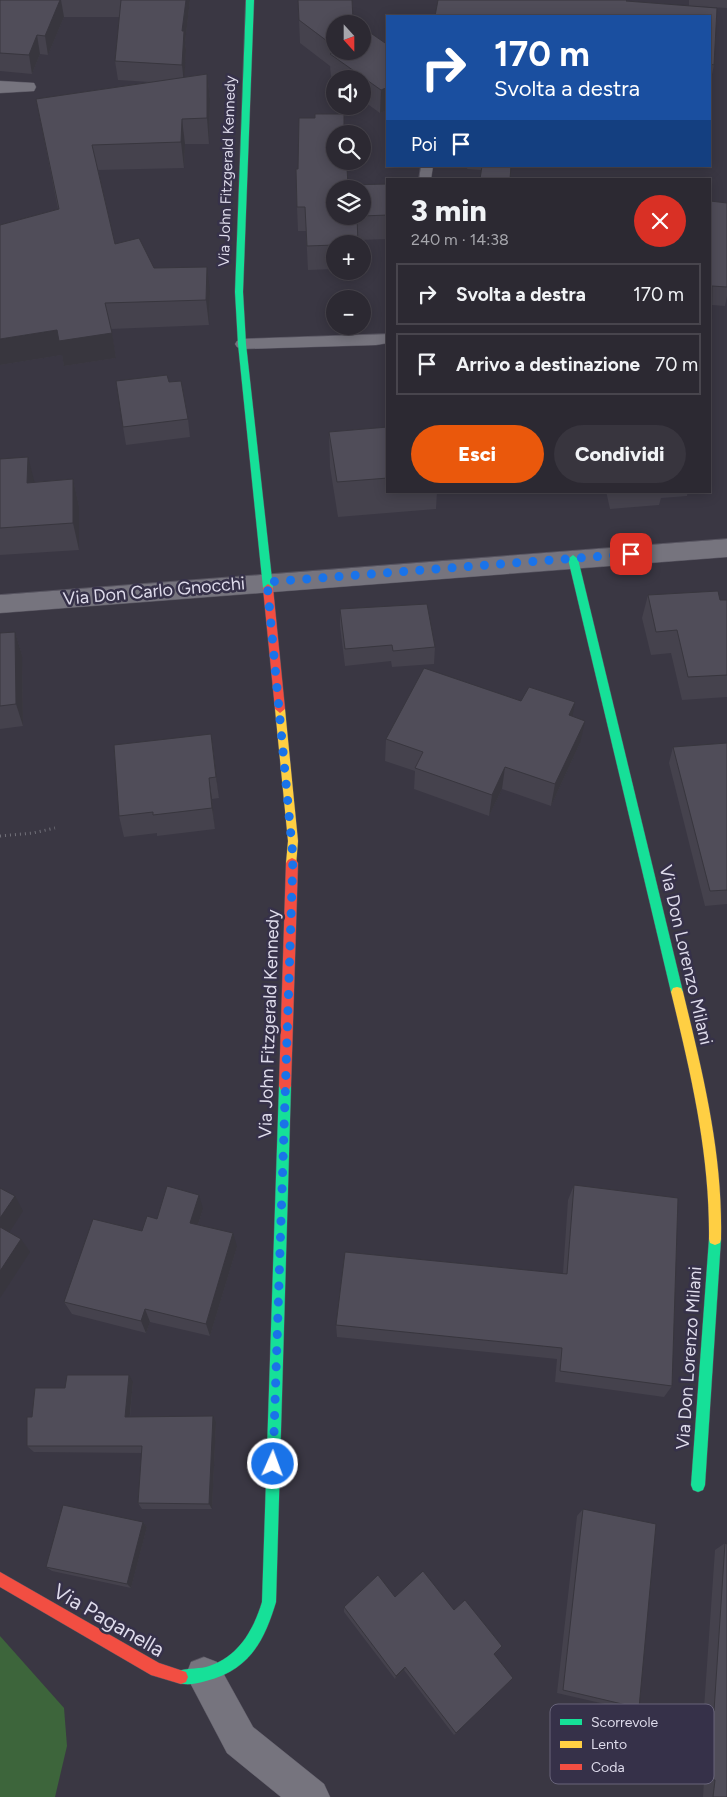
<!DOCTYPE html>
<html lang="it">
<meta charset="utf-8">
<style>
body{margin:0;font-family:Figtree,sans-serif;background:#38353e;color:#f1f3f6;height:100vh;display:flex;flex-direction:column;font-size:19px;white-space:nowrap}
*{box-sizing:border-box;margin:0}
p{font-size:16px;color:#a6a6ac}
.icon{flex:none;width:28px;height:28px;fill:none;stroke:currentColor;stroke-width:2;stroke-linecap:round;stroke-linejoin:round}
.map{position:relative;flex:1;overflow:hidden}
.details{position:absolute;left:386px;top:178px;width:325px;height:315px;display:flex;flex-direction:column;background:#2c2932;border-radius:0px;box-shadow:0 2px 12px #0003,0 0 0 1px #48454d}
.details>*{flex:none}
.guide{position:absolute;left:386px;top:15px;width:325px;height:152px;border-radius:0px;box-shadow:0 2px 12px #0003,0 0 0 1px #48454d;background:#1a4fa0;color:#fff;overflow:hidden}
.needle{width:32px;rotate:159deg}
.controls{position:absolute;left:326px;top:15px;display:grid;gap:10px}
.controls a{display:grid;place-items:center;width:45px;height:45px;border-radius:50%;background:#2c2932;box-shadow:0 2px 12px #0003,0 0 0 1px #48454d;font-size:25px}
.pin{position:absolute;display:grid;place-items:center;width:42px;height:42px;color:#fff;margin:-21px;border-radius:10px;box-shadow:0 2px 8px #0006}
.me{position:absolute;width:55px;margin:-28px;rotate:2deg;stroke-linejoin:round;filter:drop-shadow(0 0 4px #0008)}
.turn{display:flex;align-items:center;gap:18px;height:105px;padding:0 25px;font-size:22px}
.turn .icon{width:65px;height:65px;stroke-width:2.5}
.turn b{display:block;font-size:35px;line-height:42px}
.then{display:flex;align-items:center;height:48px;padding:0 25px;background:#0003;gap:10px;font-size:19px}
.round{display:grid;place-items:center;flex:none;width:52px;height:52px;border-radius:26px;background:#38353e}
.head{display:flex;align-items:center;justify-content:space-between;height:85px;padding:0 25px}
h1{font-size:30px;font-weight:800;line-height:38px}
.action{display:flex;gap:10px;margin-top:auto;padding:10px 25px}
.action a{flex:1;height:58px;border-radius:30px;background:#ea580c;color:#fff;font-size:20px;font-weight:800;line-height:58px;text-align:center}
.action a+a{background:#38353e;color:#f1f3f6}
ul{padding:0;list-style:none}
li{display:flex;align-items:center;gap:15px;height:62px;margin:0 10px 8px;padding:0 15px;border:2px solid #48454d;border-radius:0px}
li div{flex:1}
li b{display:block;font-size:19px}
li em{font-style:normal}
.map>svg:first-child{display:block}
.forest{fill:#3d653b}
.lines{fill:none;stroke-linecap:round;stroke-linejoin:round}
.lane-casing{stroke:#575460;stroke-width:1}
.street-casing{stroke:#575460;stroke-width:1}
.fast-casing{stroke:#575460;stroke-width:1}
.slow-casing{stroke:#575460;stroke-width:1}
.jam-casing{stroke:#575460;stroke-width:1}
.path{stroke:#717079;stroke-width:3;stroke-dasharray:1 4;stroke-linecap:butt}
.lane{fill:#76747e;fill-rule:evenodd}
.street{fill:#76747e;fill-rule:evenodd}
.fast{fill:#16e098;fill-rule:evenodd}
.slow{fill:#ffcf43;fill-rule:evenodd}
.jam{fill:#f24e42;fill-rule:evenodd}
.wall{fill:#45424d;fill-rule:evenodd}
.shaded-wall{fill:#38363e}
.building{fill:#504d59;stroke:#38363e}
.route{stroke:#1a73e8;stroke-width:9;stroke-dasharray:0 16.2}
.labels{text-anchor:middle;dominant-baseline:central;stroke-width:5;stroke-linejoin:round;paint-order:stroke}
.far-street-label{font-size:15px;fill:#dedbeb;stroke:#363149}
.street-label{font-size:18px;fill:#dedbeb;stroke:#363149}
.near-street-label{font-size:21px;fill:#dedbeb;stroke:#363149}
.key{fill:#363149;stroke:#68647a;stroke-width:1}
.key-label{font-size:14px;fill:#dedbeb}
</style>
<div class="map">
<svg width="727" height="1797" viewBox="0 0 727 1797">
<rect width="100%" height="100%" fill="#3a3743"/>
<!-- forest -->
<path class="forest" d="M 0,1636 L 64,1708 L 67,1746 L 55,1797 L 0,1797 Z"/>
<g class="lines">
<!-- lane casing -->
<g class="lane-casing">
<g id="lane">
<path d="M 421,166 L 433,166 L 431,179 L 419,179 Z"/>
<path d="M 388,334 L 388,343 L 376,345 L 242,349 L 237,347 L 235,344 L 237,341 L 242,339 Z"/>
</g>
</g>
<!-- street casing -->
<g class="street-casing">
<g id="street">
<path d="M 0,81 L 34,83 L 36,87 L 34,91 L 0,93 Z"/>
<path d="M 727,539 L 727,557 L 0,613 L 0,595 Z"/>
<path d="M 204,1657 L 217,1662 L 253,1727 L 324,1784 L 330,1797 L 281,1797 L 227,1753 L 186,1675 L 191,1662 Z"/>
</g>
</g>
<!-- fast casing -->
<g class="fast-casing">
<g id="fast">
<path d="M 246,0 L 254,0 L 243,292 L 246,344 L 273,588 L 268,592 L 263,588 L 238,344 L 235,292 Z"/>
<path d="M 573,555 L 578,559 L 683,992 L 681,996 L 677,997 L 673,996 L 671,992 L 568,559 Z"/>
<path d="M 285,1080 L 289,1082 L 291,1086 L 276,1602 C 264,1642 249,1670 206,1681 C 196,1684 185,1686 176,1682 L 174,1677 L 176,1672 C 185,1668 196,1669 206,1667 C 238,1658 253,1631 262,1602 L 279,1086 L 281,1082 Z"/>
<path d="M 715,1233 L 720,1235 L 721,1239 L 705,1485 L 703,1490 L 698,1492 L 693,1490 L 691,1485 L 709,1239 L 710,1235 Z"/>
</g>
</g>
<!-- slow casing -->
<g class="slow-casing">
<g id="slow">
<path d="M 280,705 L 285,709 L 298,841 L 296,866 L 288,866 L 286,863 L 288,841 L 275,709 Z"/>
<path d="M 677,987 L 681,988 L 683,992 C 703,1074 723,1154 721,1239 L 720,1243 L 715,1245 L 710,1243 L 709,1239 C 710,1154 691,1074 671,992 L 673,988 Z"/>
</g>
</g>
<!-- jam casing -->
<g class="jam-casing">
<g id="jam">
<path d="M 268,584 L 273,588 L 285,709 L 280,713 L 275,709 L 263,588 Z"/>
<path d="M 292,858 L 296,860 L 298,863 L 291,1086 L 289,1090 L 285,1092 L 281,1090 L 279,1086 L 286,863 L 288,860 Z"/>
<path d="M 0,1572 L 159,1663 L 186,1672 L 188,1677 L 186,1682 L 181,1684 L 151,1675 L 0,1587 Z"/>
</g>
</g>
<!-- path -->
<path class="path" d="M 0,836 L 33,833 L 55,828"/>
<!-- lane -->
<use href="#lane" class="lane"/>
<!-- street -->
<use href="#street" class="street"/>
<!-- fast -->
<use href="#fast" class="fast"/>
<!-- slow -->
<use href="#slow" class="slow"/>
<!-- jam -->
<use href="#jam" class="jam"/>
</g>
<!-- wall -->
<g class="wall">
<path d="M 0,0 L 190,0 L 185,43 L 186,50 L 184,77 L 207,74 L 210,99 L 209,144 L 185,144 L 184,168 L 98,170 L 115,244 L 154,268 L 210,292 L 209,325 L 111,329 L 116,358 L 64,366 L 62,355 L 0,365 L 0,225 L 58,209 L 36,99 L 150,82 L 118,80 L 115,61 L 120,17 L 64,17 L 48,55 L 40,54 L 32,74 L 0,71 Z"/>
<path d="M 438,0 L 627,0 L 626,1 L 717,8 L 714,65 L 710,84 L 710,16 L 435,16 Z"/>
<path d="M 689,0 L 727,0 L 727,8 L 689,6 Z"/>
<path d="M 299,20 L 335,24 L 335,51 L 388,45 L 388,110 L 380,113 L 362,100 L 362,79 L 335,79 L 331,76 L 330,66 L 300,43 Z"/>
<path d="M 468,166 L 511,166 L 481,170 L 467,169 Z"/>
<path d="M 345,168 L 348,185 L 388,184 L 388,239 L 358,240 L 335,244 L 335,269 L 308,270 L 306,231 L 298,231 L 297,207 ZM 362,189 L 362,216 L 335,216 Z"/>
<path d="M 710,201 L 727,203 L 727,296 L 725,306 L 712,305 L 710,355 Z"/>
<path d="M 169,382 L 188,419 L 190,437 L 126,445 L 123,427 Z"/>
<path d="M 388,427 L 388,491 L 437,491 L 436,509 L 338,517 L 330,467 L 329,432 Z"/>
<path d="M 0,459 L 34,482 L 73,479 L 79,506 L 79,550 L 0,555 Z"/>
<path d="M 606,491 L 688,491 L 687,496 L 661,498 L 659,505 L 610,509 Z"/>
<path d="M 648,595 L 720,600 L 727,600 L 727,697 L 682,700 L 671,653 L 651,655 L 642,618 Z"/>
<path d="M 340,609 L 435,647 L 434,664 L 392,667 L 391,661 L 345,666 L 340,626 Z"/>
<path d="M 15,632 L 22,655 L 23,726 L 0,729 L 0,633 Z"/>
<path d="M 521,701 L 572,716 L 580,743 L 551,806 L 502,789 L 489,816 L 414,789 L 415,771 L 385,761 L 386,739 Z"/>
<path d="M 211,734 L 219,798 L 212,799 L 215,829 L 157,836 L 157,833 L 124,837 L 119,816 Z"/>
<path d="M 727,743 L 727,904 L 705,906 L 669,763 L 673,747 Z"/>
<path d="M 574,1185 L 672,1386 L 664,1397 L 555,1382 L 557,1359 L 337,1337 L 336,1325 L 563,1273 L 568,1200 Z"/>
<path d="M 203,1209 L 198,1225 L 237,1247 L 210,1336 L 150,1322 L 146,1333 L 72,1314 L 64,1302 L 142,1231 L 157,1219 Z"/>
<path d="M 133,1382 L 130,1417 L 216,1423 L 212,1509 L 142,1509 L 138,1503 L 142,1453 L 34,1452 L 27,1446 L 32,1417 L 65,1388 Z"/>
<path d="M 583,1509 L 639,1708 L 631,1710 L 557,1693 L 577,1516 Z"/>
<path d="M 143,1522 L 147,1527 L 131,1588 L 52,1571 L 46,1567 Z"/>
<path d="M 725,1543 L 727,1797 L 703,1797 L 704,1780 L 687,1776 L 692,1710 L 701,1708 L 704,1708 L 715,1550 Z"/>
<path d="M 395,1597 L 454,1610 L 494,1654 L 456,1733 L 454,1735 L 404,1670 L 395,1679 L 344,1612 L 344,1607 Z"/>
</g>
<!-- shaded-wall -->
<g class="shaded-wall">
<path d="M 60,0 L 61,0 L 64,17 L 48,55 L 45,36 Z"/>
<path d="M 186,0 L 190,0 L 185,43 L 186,50 L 184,84 L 182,65 L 182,31 Z"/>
<path d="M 37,35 L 40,54 L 32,74 L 29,55 Z"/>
<path d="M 207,74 L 210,99 L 209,144 L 207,118 Z"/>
<path d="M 388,87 L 388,110 L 380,113 L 381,90 Z"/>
<path d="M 182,119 L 185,144 L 184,168 L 181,142 Z"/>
<path d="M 207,267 L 210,292 L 209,325 L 206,300 Z"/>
<path d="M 57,330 L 112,333 L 116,358 L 64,366 L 62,355 L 0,365 L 0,339 Z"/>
<path d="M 28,457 L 35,484 L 27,483 Z"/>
<path d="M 73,479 L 79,506 L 79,550 L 73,523 Z"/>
<path d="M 15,632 L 22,655 L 23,726 L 16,704 Z"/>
<path d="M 575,702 L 571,724 L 569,715 Z"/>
<path d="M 585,721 L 580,743 L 551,806 L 555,784 Z"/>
<path d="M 211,734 L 214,756 L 219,798 L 216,777 Z"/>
<path d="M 505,767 L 502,789 L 489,816 L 492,795 Z"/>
<path d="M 209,778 L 212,799 L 215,829 L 212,808 Z"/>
<path d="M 199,1195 L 203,1209 L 194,1237 L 190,1223 Z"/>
<path d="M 15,1196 L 23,1211 L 5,1239 L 0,1231 L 0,1218 Z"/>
<path d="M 233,1233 L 237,1247 L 210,1336 L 206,1324 Z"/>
<path d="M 21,1239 L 30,1252 L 0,1298 L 0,1271 Z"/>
<path d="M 145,1309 L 150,1322 L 146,1333 L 141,1321 Z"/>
<path d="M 129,1375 L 133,1382 L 129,1424 L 125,1417 Z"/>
<path d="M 213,1416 L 216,1423 L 212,1509 L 209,1504 Z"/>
<path d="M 143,1522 L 147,1527 L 131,1588 L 127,1584 Z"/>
<path d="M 405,1667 L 404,1670 L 395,1679 L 396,1676 Z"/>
</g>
<!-- building -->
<g class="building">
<path d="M 0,0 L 60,0 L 45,36 L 37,35 L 29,55 L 0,53 Z"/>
<path d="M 121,0 L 186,0 L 182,31 L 184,31 L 182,65 L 115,61 Z"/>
<path d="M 298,0 L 352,0 L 353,20 L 358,24 L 335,24 L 335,47 L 299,20 Z"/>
<path d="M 438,0 L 627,0 L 626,1 L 717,8 L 714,65 L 710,64 L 710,16 L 435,16 Z"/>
<path d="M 362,27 L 388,45 L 388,87 L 381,90 L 330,54 L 335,51 L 362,51 Z"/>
<path d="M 207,74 L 207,118 L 182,119 L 181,142 L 92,145 L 115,244 L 139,238 L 154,268 L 207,267 L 206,300 L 105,303 L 112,333 L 59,341 L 57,330 L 0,339 L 0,225 L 59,209 L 36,99 Z"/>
<path d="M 315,114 L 344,114 L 344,134 L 335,134 L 335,161 L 345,161 L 345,168 L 347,168 L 348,185 L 388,184 L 388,215 L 362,216 L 362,189 L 335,189 L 335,216 L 357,216 L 358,244 L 335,244 L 335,245 L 307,246 L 305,207 L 297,207 L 296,169 L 298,169 L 299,118 L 315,118 Z"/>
<path d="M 482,166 L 511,166 L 510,179 L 480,179 Z"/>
<path d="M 710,201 L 727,203 L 727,287 L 712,286 L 711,353 Z"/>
<path d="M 167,375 L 169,382 L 181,381 L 188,419 L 123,427 L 116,381 Z"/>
<path d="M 388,427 L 388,478 L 337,482 L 329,432 Z"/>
<path d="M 28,457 L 27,483 L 73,479 L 73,523 L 0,528 L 0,459 Z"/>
<path d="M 718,591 L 720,600 L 727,600 L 727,675 L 688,677 L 677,630 L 656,632 L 648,595 Z"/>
<path d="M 427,604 L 435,647 L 393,651 L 392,645 L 345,649 L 340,609 Z"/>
<path d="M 15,632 L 16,704 L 0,706 L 0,633 Z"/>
<path d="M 424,668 L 521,701 L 529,687 L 575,702 L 569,715 L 585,721 L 555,784 L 505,767 L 492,795 L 415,768 L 423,752 L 386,739 Z"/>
<path d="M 211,734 L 216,777 L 209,778 L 212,808 L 153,815 L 153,812 L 119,816 L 114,745 Z"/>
<path d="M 727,743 L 727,890 L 710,891 L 673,747 Z"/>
<path d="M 574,1185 L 678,1198 L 672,1386 L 560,1371 L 562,1348 L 336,1325 L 345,1252 L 567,1274 Z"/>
<path d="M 167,1186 L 199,1195 L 190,1223 L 233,1233 L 206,1324 L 145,1309 L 141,1321 L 64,1302 L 93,1219 L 142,1231 L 147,1216 L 157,1219 Z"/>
<path d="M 0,1188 L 15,1196 L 0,1218 Z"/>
<path d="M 0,1227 L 21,1239 L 0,1271 Z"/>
<path d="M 67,1375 L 129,1375 L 125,1417 L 213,1416 L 209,1504 L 138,1503 L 142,1446 L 27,1446 L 27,1417 L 32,1417 L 35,1388 L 65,1388 Z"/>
<path d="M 63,1505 L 143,1522 L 127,1584 L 46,1567 Z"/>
<path d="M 583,1509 L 656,1524 L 639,1708 L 563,1690 Z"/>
<path d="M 725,1543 L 727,1544 L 727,1797 L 713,1797 L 715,1780 L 697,1776 L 701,1708 L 714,1711 Z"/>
<path d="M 423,1571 L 454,1610 L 465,1600 L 502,1646 L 494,1654 L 513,1678 L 456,1733 L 405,1667 L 396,1676 L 344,1607 L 378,1575 L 395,1597 Z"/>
</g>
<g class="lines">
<!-- route -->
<path class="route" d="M 273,1464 L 293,857 L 267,582 L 631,554"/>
</g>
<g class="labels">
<!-- far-street labels -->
<g class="far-street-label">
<text transform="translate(227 171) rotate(-88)">Via John Fitzgerald Kennedy</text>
</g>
<!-- street labels -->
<g class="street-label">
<text transform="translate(154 591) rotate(-5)">Via Don Carlo Gnocchi</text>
<text transform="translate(686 955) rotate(77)">Via Don Lorenzo Milani</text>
<text transform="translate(269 1024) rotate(-88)">Via John Fitzgerald Kennedy</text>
<text transform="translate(689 1358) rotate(-86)">Via Don Lorenzo Milani</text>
</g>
<!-- near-street labels -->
<g class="near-street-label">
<text transform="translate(109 1620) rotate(30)">Via Paganella</text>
</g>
</g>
<!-- legend -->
<rect x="550" y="1704" width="164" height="80" rx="8" class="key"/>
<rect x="560" y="1719" width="22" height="6" fill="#16e098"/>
<rect x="560" y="1741" width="22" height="7" fill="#ffcf43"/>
<rect x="560" y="1764" width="22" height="6" fill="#f24e42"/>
<g class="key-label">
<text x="591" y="1727">Scorrevole</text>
<text x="591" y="1749">Lento</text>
<text x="591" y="1772">Coda</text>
</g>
</svg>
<div class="controls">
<a><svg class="needle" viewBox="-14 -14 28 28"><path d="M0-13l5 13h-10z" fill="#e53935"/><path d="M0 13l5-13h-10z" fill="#a6a6ac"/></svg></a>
<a><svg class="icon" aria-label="sound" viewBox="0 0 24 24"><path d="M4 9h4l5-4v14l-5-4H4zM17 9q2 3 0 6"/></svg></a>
<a><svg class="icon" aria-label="search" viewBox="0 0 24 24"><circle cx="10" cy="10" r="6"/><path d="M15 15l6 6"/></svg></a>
<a><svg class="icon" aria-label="layers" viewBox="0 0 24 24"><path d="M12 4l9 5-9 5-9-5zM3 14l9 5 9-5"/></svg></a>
<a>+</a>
<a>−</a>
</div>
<div class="pin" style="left:631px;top:554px;background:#d93025"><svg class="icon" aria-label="arrive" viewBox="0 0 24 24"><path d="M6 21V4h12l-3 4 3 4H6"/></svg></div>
<svg class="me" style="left:273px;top:1464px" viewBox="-20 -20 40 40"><circle r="17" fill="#1a73e8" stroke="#fff" stroke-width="3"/><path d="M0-11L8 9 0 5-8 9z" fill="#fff"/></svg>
<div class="guide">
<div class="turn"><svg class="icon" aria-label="right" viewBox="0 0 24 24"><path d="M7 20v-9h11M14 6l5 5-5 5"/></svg><div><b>170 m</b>Svolta a destra</div></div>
<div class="then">Poi<svg class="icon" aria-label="arrive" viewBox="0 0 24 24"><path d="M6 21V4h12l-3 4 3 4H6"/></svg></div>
</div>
<section class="details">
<div class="head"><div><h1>3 min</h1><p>240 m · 14:38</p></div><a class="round" style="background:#d93025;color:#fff"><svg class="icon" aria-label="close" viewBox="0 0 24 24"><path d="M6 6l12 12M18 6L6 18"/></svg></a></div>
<ul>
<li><svg class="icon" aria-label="right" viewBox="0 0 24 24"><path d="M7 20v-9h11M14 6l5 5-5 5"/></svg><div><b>Svolta a destra</b></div><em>170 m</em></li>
<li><svg class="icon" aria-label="arrive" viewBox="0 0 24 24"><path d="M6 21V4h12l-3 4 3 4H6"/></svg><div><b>Arrivo a destinazione</b></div><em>70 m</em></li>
</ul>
<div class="action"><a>Esci</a><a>Condividi</a></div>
</section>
</div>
